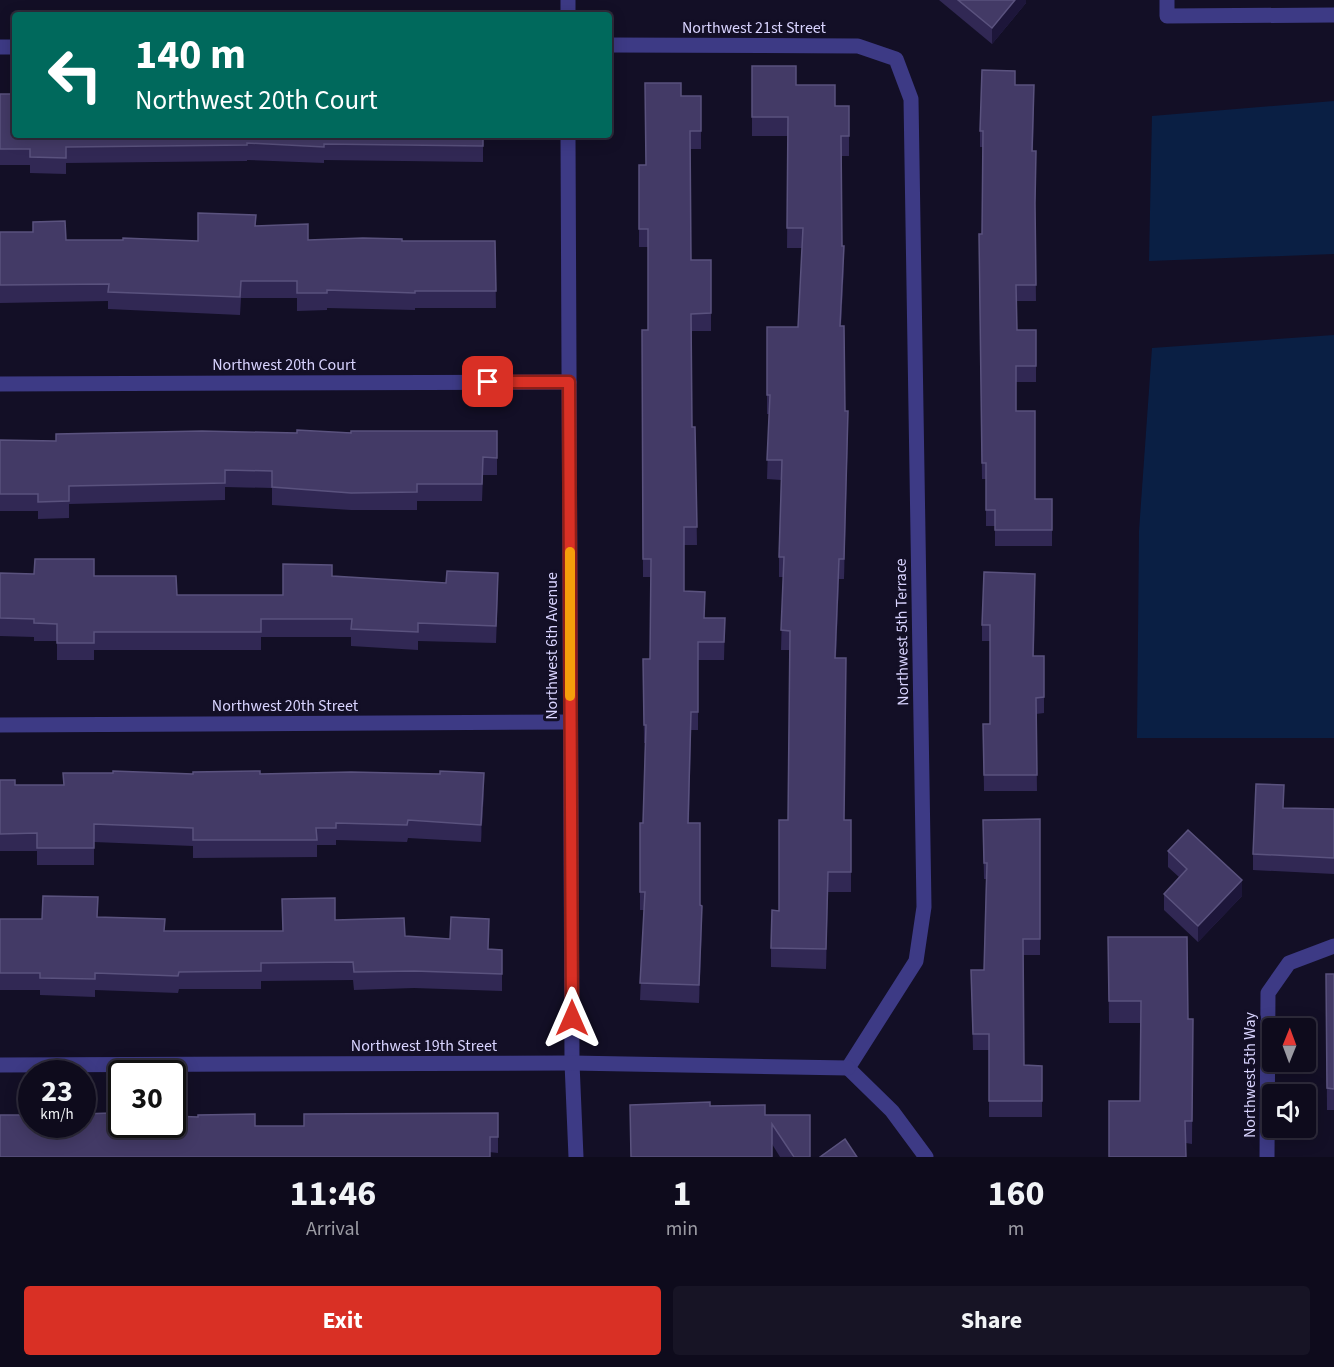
<!DOCTYPE html>
<style>
body{margin:0;font-family:"Source Sans 3",sans-serif;background:#171425;color:#f1f3f6;height:100vh;display:flex;flex-direction:column;font-size:22px;white-space:nowrap}
*{box-sizing:border-box;margin:0}
p{font-size:20px;color:#9b9ba3}
.icon{flex:none;width:33px;height:33px;fill:none;stroke:currentColor;stroke-width:2;stroke-linecap:round;stroke-linejoin:round}
.map{position:relative;height:1157px;overflow:hidden}
.sheet{display:flex;flex-direction:column;background:#0e0b1c;flex:1}
.sheet>*{flex:none}
.guide{position:absolute;left:12px;top:12px;width:600px;height:126px;border-radius:6px;box-shadow:0 3px 15px #0003,0 0 0 2px #2e2b3b;background:#00695c;color:#fff;overflow:hidden}
.needle{width:39px;rotate:1deg}
.fabs{position:absolute;left:1262px;top:1018px;display:grid;gap:12px}
.fabs a{display:grid;place-items:center;width:54px;height:54px;border-radius:6px;background:#0e0b1c;box-shadow:0 3px 15px #0003,0 0 0 2px #2e2b3b;font-size:30px}
.speed{position:absolute;left:18px;top:1060px;display:flex;gap:12px;font-size:30px;font-weight:700;text-align:center}
.speed>*{display:grid;place-content:center;width:78px;height:78px;border-radius:50%;background:#0e0b1c;box-shadow:0 3px 15px #0003,0 0 0 2px #2e2b3b;line-height:1}
.speed small{font-size:15px;font-weight:400}
.speed .limit{border:3px solid #111;border-radius:9px;background:#fff;color:#111}
.pin{position:absolute;display:grid;place-items:center;width:51px;height:51px;color:#fff;margin:-26px;border-radius:12px;box-shadow:0 3px 9px #0006}
.me{position:absolute;width:66px;margin:-33px;rotate:0deg;stroke-linejoin:round;filter:drop-shadow(0 0 4px #0008)}
.turn{display:flex;align-items:center;gap:21px;height:126px;padding:0 24px;font-size:27px}
.turn .icon{width:78px;height:78px;stroke-width:2.5}
.turn b{display:block;font-size:42px;line-height:51px}
.eta{display:flex;justify-content:space-evenly;align-items:center;height:102px;text-align:center}
.eta b{font-size:36px;font-weight:700;line-height:42px}
.cta{display:flex;gap:12px;margin-top:auto;padding:12px 24px}
.cta a{flex:1;height:69px;border-radius:6px;background:#d93025;color:#fff;font-size:24px;font-weight:700;line-height:69px;text-align:center}
.cta a+a{background:#171425;color:#f1f3f6}
.map>svg:first-child{display:block}
.water{fill:#0a1f44}
.lines{fill:none;stroke-linecap:round;stroke-linejoin:round}
.minor{stroke:#3d3a85;stroke-width:15}
.wall{fill:#312854}
.shaded-wall{fill:#1d163a}
.building{fill:#433a66;stroke:#5a527e;stroke-width:1.5}
.route-casing{stroke:#8d1f18;stroke-width:15}
.route{stroke:#d93025;stroke-width:10}
.slow{stroke:#f59e0b;stroke-width:10}
.labels{text-anchor:middle;dominant-baseline:central;stroke-width:6;stroke-linejoin:round;paint-order:stroke}
.street-label{font-size:16px;fill:#d9d4ff;stroke:#130f26}
</style>
<div class="map">
<svg width="1334" height="1157" viewBox="0 0 1334 1157">
<rect width="100%" height="100%" fill="#130f26"/>
<!-- water -->
<g class="water">
<path d="M 1334,101 L 1334,254 L 1149,261 L 1152,116 Z"/>
<path d="M 1334,335 L 1334,738 L 1137,738 L 1139,531 L 1152,348 Z"/>
</g>
<g class="lines">
<!-- minor -->
<g class="minor">
<path d="M 1167,0 L 1167,16 L 1334,15"/>
<path d="M 568,15 L 568,0"/>
<path d="M 609,45 L 858,46 L 896,59 L 911,99 L 924,907 L 916,961 L 848,1068 L 892,1111 L 926,1157"/>
<path d="M 0,47 L 15,47"/>
<path d="M 568,135 L 572,1063 L 576,1157"/>
<path d="M 0,384 L 569,382"/>
<path d="M 0,725 L 570,722"/>
<path d="M 0,1065 L 572,1063 L 848,1068"/>
<path d="M 1267,1157 L 1268,993 L 1289,963 L 1334,946"/>
</g>
</g>
<!-- wall -->
<g class="wall">
<path d="M 939,0 L 1026,0 L 1026,3 L 992,44 Z"/>
<path d="M 752,66 L 796,85 L 835,106 L 849,106 L 849,156 L 842,156 L 842,246 L 844,265 L 841,326 L 845,411 L 848,431 L 844,579 L 839,579 L 836,658 L 844,820 L 851,820 L 851,892 L 828,892 L 826,969 L 771,967 L 771,948 L 779,911 L 788,820 L 790,650 L 781,650 L 783,577 L 779,577 L 779,557 L 781,480 L 767,479 L 769,414 L 767,414 L 767,327 L 798,327 L 802,248 L 787,248 L 788,136 L 752,136 Z"/>
<path d="M 1015,85 L 1034,101 L 1033,151 L 1036,167 L 1035,213 L 1036,301 L 1016,301 L 1017,330 L 1036,330 L 1036,382 L 1016,382 L 1016,411 L 1035,499 L 1052,499 L 1052,546 L 995,546 L 995,526 L 986,526 L 986,479 L 982,479 L 979,250 L 982,234 L 983,147 L 980,147 L 980,131 Z"/>
<path d="M 0,94 L 483,135 L 483,162 L 324,160 L 324,163 L 247,160 L 247,161 L 66,163 L 66,174 L 30,173 L 30,165 L 0,165 Z"/>
<path d="M 681,96 L 701,96 L 701,149 L 690,149 L 691,260 L 711,313 L 711,331 L 692,331 L 692,427 L 695,427 L 697,545 L 684,545 L 684,591 L 705,618 L 725,618 L 724,660 L 698,660 L 698,730 L 691,730 L 689,823 L 700,905 L 702,923 L 699,1003 L 640,1000 L 644,910 L 640,910 L 640,841 L 643,823 L 645,743 L 644,743 L 643,659 L 650,659 L 651,577 L 643,577 L 642,330 L 648,330 L 648,247 L 639,247 L 639,165 L 646,165 Z"/>
<path d="M 256,226 L 308,240 L 402,241 L 495,241 L 496,308 L 415,308 L 415,310 L 327,308 L 327,310 L 297,311 L 297,298 L 241,298 L 240,315 L 108,309 L 108,301 L 0,303 L 0,232 L 66,240 L 198,241 Z"/>
<path d="M 497,431 L 497,475 L 483,475 L 482,501 L 417,501 L 417,510 L 351,510 L 272,505 L 272,488 L 225,487 L 225,500 L 69,504 L 69,518 L 38,519 L 38,511 L 0,511 L 0,440 L 56,441 L 297,433 Z"/>
<path d="M 0,573 L 94,576 L 177,595 L 283,595 L 332,576 L 498,590 L 496,643 L 418,641 L 418,650 L 351,646 L 351,637 L 261,637 L 261,650 L 94,650 L 94,660 L 57,660 L 57,641 L 34,641 L 34,637 L 0,636 Z"/>
<path d="M 1035,590 L 1034,656 L 1044,697 L 1044,713 L 1036,714 L 1037,791 L 984,791 L 983,724 L 990,724 L 990,641 L 982,641 L 982,625 Z"/>
<path d="M 193,774 L 260,774 L 484,791 L 481,842 L 408,838 L 407,842 L 336,840 L 336,845 L 317,845 L 317,857 L 193,858 L 193,846 L 94,842 L 94,865 L 37,865 L 37,851 L 0,851 L 0,780 L 15,785 L 63,785 Z"/>
<path d="M 1284,808 L 1334,809 L 1334,874 L 1253,870 L 1253,854 Z"/>
<path d="M 1040,819 L 1040,955 L 1023,955 L 1024,1065 L 1042,1066 L 1042,1117 L 989,1117 L 989,1050 L 973,1050 L 971,970 L 984,970 L 986,879 L 984,879 L 983,820 Z"/>
<path d="M 1168,851 L 1242,896 L 1198,942 L 1164,910 L 1164,894 L 1179,877 L 1168,867 Z"/>
<path d="M 98,917 L 165,931 L 282,931 L 335,920 L 405,936 L 489,949 L 502,967 L 502,991 L 414,988 L 354,990 L 353,980 L 261,981 L 261,989 L 179,989 L 178,993 L 95,990 L 95,997 L 40,995 L 40,990 L 0,990 L 0,919 L 42,919 Z"/>
<path d="M 1108,937 L 1188,1019 L 1193,1019 L 1192,1144 L 1186,1143 L 1140,1101 L 1141,1023 L 1109,1023 Z"/>
<path d="M 1326,974 L 1334,974 L 1334,1110 L 1327,1110 Z"/>
<path d="M 710,1106 L 765,1115 L 810,1157 L 780,1157 L 772,1144 Z"/>
<path d="M 498,1113 L 498,1153 L 255,1126 L 304,1126 Z"/>
</g>
<!-- shaded-wall -->
<g class="shaded-wall">
<path d="M 1015,0 L 1026,0 L 1026,3 L 992,44 L 992,28 Z"/>
<path d="M 844,246 L 844,265 L 840,346 L 840,326 Z"/>
<path d="M 848,411 L 848,431 L 844,579 L 844,559 Z"/>
<path d="M 839,559 L 839,579 L 835,677 L 835,658 Z"/>
<path d="M 484,773 L 484,791 L 481,842 L 481,825 Z"/>
<path d="M 828,872 L 828,892 L 826,969 L 826,949 Z"/>
<path d="M 1242,880 L 1242,896 L 1198,942 L 1198,926 Z"/>
<path d="M 702,906 L 702,923 L 699,1003 L 699,985 Z"/>
</g>
<!-- building -->
<g class="building">
<path d="M 958,0 L 1015,0 L 992,28 Z"/>
<path d="M 752,66 L 796,66 L 796,85 L 835,85 L 835,106 L 849,106 L 849,136 L 841,136 L 842,246 L 844,246 L 840,326 L 844,326 L 845,411 L 848,411 L 844,559 L 839,559 L 835,658 L 846,658 L 844,820 L 851,820 L 851,872 L 828,872 L 826,949 L 771,948 L 772,910 L 779,911 L 779,820 L 788,820 L 790,631 L 781,630 L 784,557 L 779,557 L 782,460 L 767,460 L 770,395 L 767,395 L 767,327 L 798,327 L 803,228 L 787,228 L 788,117 L 752,117 Z"/>
<path d="M 982,70 L 1015,71 L 1015,85 L 1034,85 L 1032,151 L 1036,151 L 1035,203 L 1036,285 L 1016,285 L 1017,330 L 1036,330 L 1036,366 L 1016,366 L 1016,411 L 1035,411 L 1035,499 L 1052,499 L 1052,530 L 995,530 L 995,510 L 986,510 L 986,463 L 982,463 L 979,234 L 982,234 L 983,131 L 980,131 Z"/>
<path d="M 645,83 L 681,83 L 681,96 L 701,96 L 701,131 L 690,131 L 691,260 L 711,260 L 711,313 L 691,314 L 692,427 L 695,427 L 697,527 L 684,527 L 684,591 L 705,592 L 704,618 L 725,618 L 724,642 L 698,642 L 698,712 L 691,712 L 688,823 L 700,823 L 700,905 L 702,906 L 699,985 L 640,983 L 645,892 L 640,892 L 640,823 L 643,823 L 646,725 L 644,725 L 643,659 L 650,659 L 651,559 L 643,559 L 642,330 L 648,330 L 648,229 L 639,229 L 639,165 L 646,165 Z"/>
<path d="M 0,94 L 15,94 L 15,135 L 483,135 L 483,146 L 324,144 L 324,147 L 247,143 L 247,145 L 66,147 L 66,158 L 30,157 L 30,149 L 0,149 Z"/>
<path d="M 198,213 L 256,215 L 255,226 L 308,224 L 308,240 L 363,238 L 402,239 L 402,241 L 495,241 L 496,291 L 415,291 L 415,293 L 327,290 L 327,293 L 297,293 L 297,281 L 241,281 L 240,297 L 108,292 L 109,284 L 0,285 L 0,232 L 33,232 L 33,222 L 65,221 L 66,240 L 123,240 L 123,238 L 198,241 Z"/>
<path d="M 297,430 L 351,433 L 351,431 L 497,431 L 497,458 L 483,457 L 482,484 L 417,484 L 417,492 L 351,493 L 272,487 L 272,471 L 225,470 L 225,483 L 69,486 L 69,501 L 38,502 L 38,494 L 0,494 L 0,440 L 56,441 L 56,434 L 202,431 L 297,433 Z"/>
<path d="M 35,559 L 94,559 L 94,576 L 176,576 L 177,595 L 283,595 L 283,564 L 332,565 L 332,576 L 446,583 L 447,571 L 498,573 L 496,626 L 418,623 L 418,632 L 351,629 L 352,619 L 261,619 L 261,632 L 94,632 L 94,643 L 57,643 L 57,624 L 34,623 L 34,619 L 0,618 L 0,573 L 34,574 Z"/>
<path d="M 984,572 L 1035,574 L 1033,656 L 1044,656 L 1044,697 L 1036,698 L 1037,775 L 984,775 L 983,724 L 990,724 L 990,625 L 982,625 Z"/>
<path d="M 113,771 L 193,774 L 193,772 L 260,771 L 260,774 L 351,772 L 440,774 L 440,771 L 484,773 L 481,825 L 408,820 L 407,825 L 336,823 L 336,828 L 316,828 L 317,840 L 193,840 L 193,828 L 94,824 L 94,848 L 37,848 L 37,833 L 0,834 L 0,780 L 15,780 L 15,785 L 64,785 L 63,773 L 113,773 Z"/>
<path d="M 1256,784 L 1284,785 L 1283,808 L 1334,809 L 1334,858 L 1253,854 Z"/>
<path d="M 1040,819 L 1040,939 L 1023,939 L 1024,1065 L 1042,1066 L 1042,1101 L 989,1101 L 989,1034 L 973,1034 L 971,970 L 984,970 L 987,863 L 984,863 L 983,820 Z"/>
<path d="M 1188,830 L 1242,880 L 1198,926 L 1164,894 L 1187,869 L 1168,851 Z"/>
<path d="M 43,896 L 98,897 L 97,917 L 165,919 L 164,931 L 283,931 L 282,899 L 335,898 L 335,920 L 404,918 L 405,936 L 450,939 L 451,917 L 489,919 L 488,949 L 502,950 L 502,974 L 414,971 L 354,972 L 353,962 L 261,963 L 261,971 L 179,972 L 178,976 L 95,973 L 95,979 L 40,978 L 40,973 L 0,973 L 0,919 L 42,919 Z"/>
<path d="M 1108,937 L 1187,937 L 1188,1019 L 1193,1019 L 1192,1121 L 1185,1121 L 1186,1157 L 1109,1157 L 1109,1101 L 1140,1101 L 1141,1001 L 1109,1001 Z"/>
<path d="M 1326,974 L 1334,974 L 1334,1089 L 1327,1088 Z"/>
<path d="M 710,1102 L 710,1106 L 765,1105 L 765,1115 L 810,1115 L 810,1157 L 794,1157 L 772,1124 L 772,1157 L 631,1157 L 630,1105 Z"/>
<path d="M 111,1113 L 122,1114 L 122,1125 L 172,1125 L 172,1116 L 198,1117 L 198,1115 L 255,1114 L 255,1126 L 304,1126 L 304,1114 L 498,1113 L 498,1137 L 490,1137 L 490,1157 L 0,1157 L 0,1115 L 32,1115 L 32,1125 L 82,1125 L 82,1114 Z"/>
<path d="M 845,1139 L 857,1157 L 820,1157 Z"/>
</g>
<g class="lines">
<!-- route casing -->
<g class="route-casing">
<path id="route" d="M 488,382 L 569,382 L 572,1018"/>
</g>
<!-- route -->
<use href="#route" class="route"/>
<!-- slow -->
<path class="slow" d="M 570,552 L 570,696"/>
</g>
<g class="labels">
<!-- street labels -->
<g class="street-label">
<text x="754" y="28">Northwest 21st Street</text>
<text x="284" y="365">Northwest 20th Court</text>
<text transform="translate(902 632) rotate(-91)">Northwest 5th Terrace</text>
<text transform="translate(552 646) rotate(-90)">Northwest 6th Avenue</text>
<text x="285" y="706">Northwest 20th Street</text>
<text x="424" y="1046">Northwest 19th Street</text>
<text transform="translate(1250 1075) rotate(-90)">Northwest 5th Way</text>
</g>
</g>
</svg>
<div class="fabs">
<a><svg class="needle" viewBox="-14 -14 28 28"><path d="M0-13l5 13h-10z" fill="#e53935"/><path d="M0 13l5-13h-10z" fill="#9b9ba3"/></svg></a>
<a><svg class="icon" aria-label="sound" viewBox="0 0 24 24"><path d="M4 9h4l5-4v14l-5-4H4zM17 9q2 3 0 6"/></svg></a>
</div>
<div class="speed"><div>23<small>km/h</small></div><div class="limit">30</div></div>
<div class="pin" style="left:488px;top:382px;background:#d93025"><svg class="icon" aria-label="arrive" viewBox="0 0 24 24"><path d="M6 21V4h12l-3 4 3 4H6"/></svg></div>
<svg class="me" style="left:572px;top:1018px" viewBox="-20 -20 40 40"><path d="M0-17L14 15 0 8-14 15z" fill="#d93025" stroke="#fff" stroke-width="4"/></svg>
<div class="guide">
<div class="turn"><svg class="icon" aria-label="left" viewBox="0 0 24 24"><path d="M17 20v-9H6M10 6l-5 5 5 5"/></svg><div><b>140 m</b>Northwest 20th Court</div></div>
</div>
</div>
<section class="sheet">
<div class="eta">
<div><b>11:46</b><p>Arrival</p></div>
<div><b>1</b><p>min</p></div>
<div><b>160</b><p>m</p></div>
</div>
<div class="cta"><a>Exit</a><a>Share</a></div>
</section>
